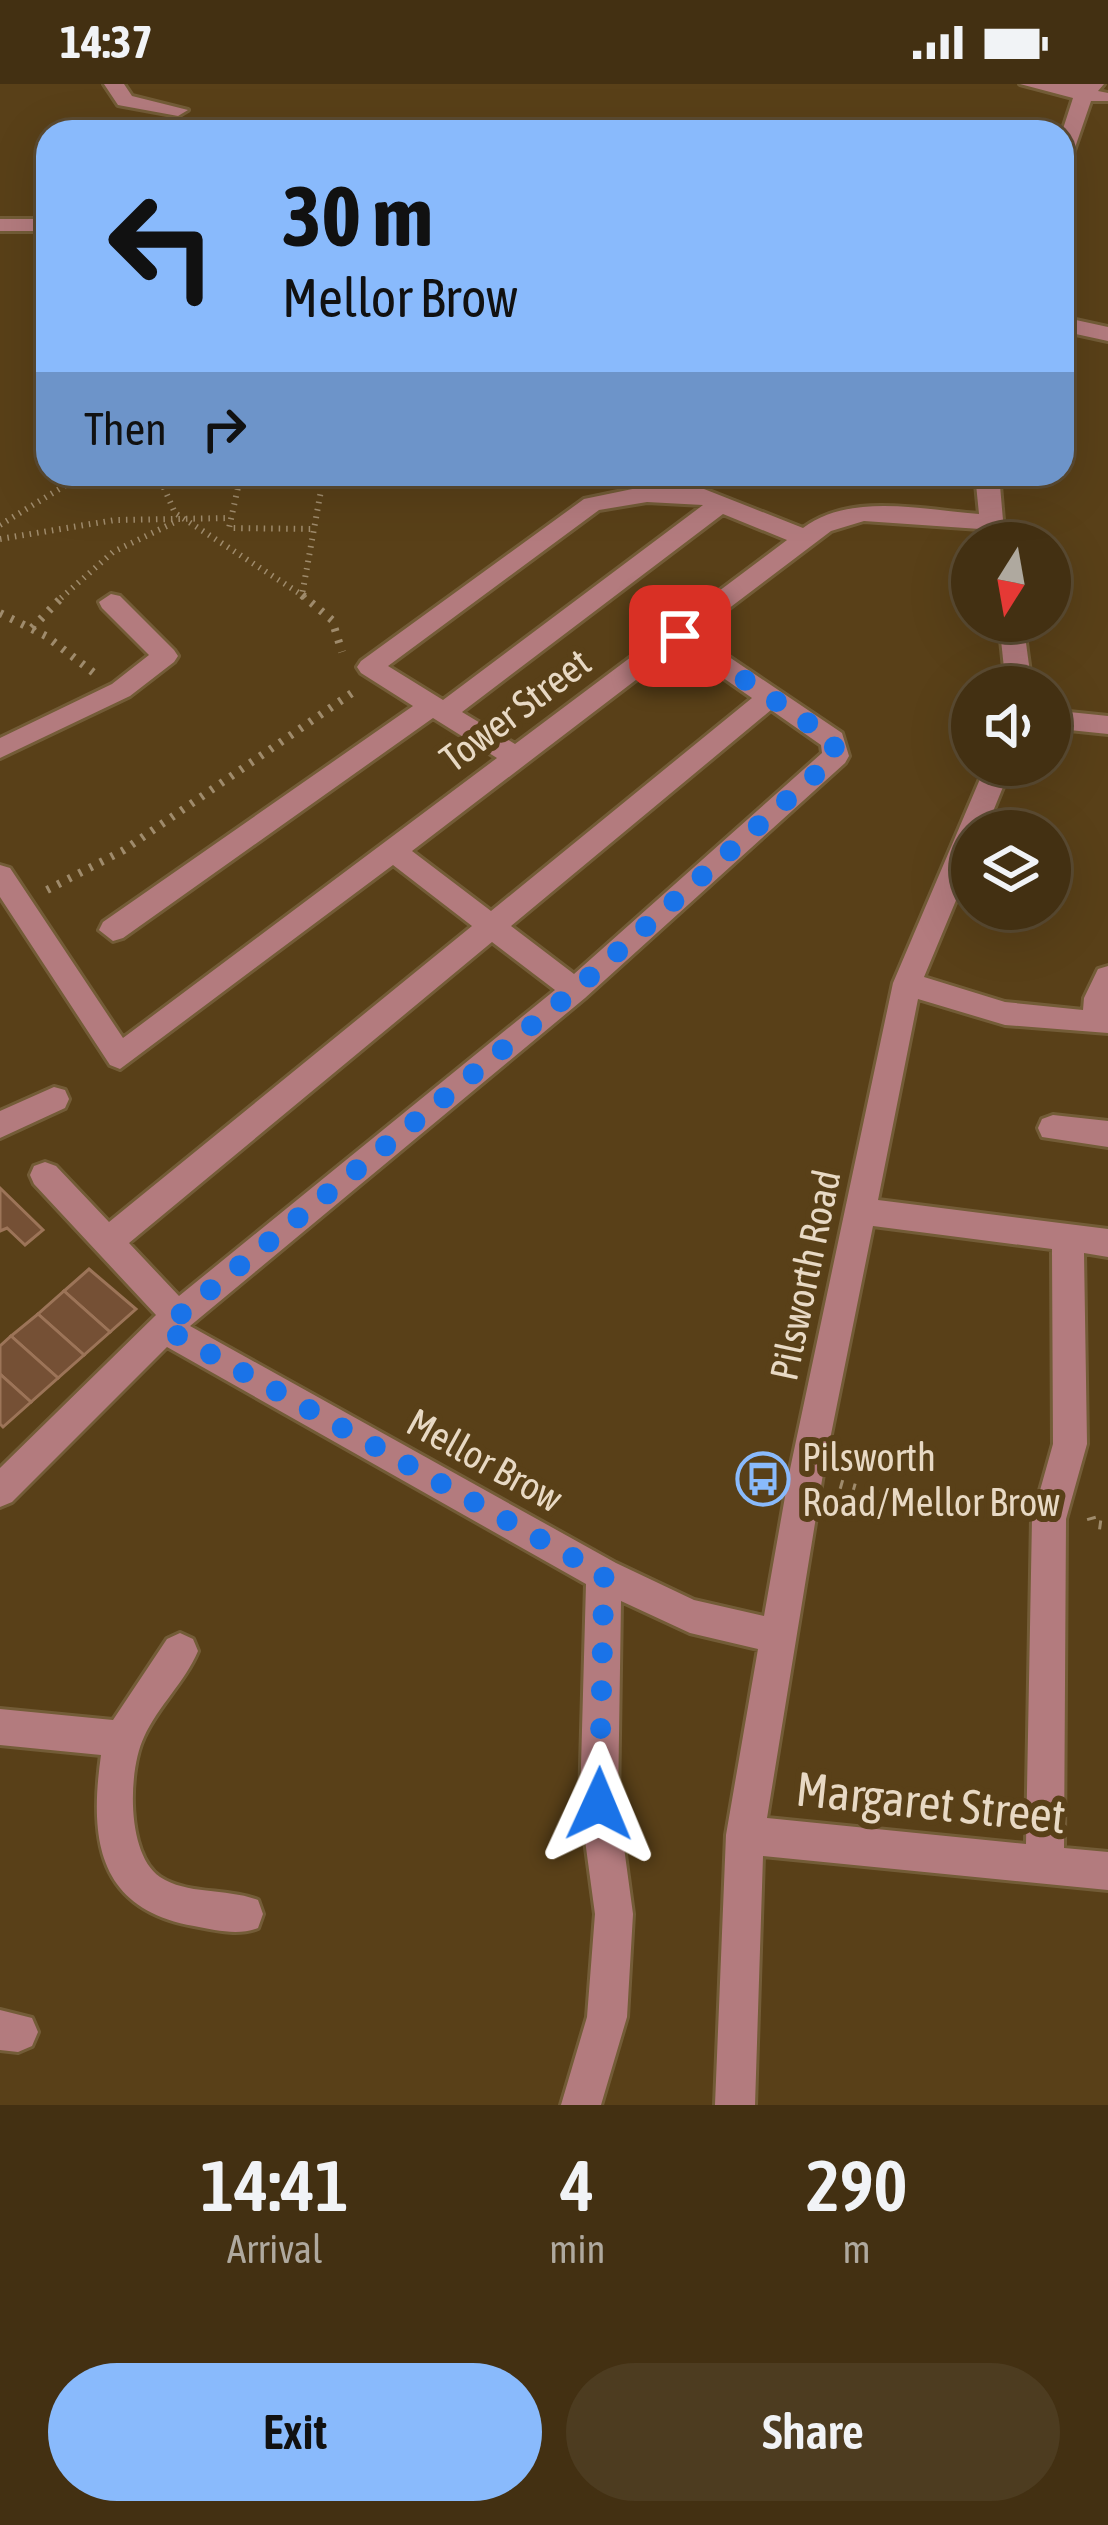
<!DOCTYPE html>
<style>
body{margin:0;font-family:"Asap Condensed",sans-serif;background:#4d3c20;color:#f1f3f6;height:100vh;display:flex;flex-direction:column;font-size:45px;white-space:nowrap}
*{box-sizing:border-box;margin:0}
p{font-size:39px;color:#afa99f}
.icon{flex:none;width:66px;height:66px;fill:none;stroke:currentColor;stroke-width:2;stroke-linecap:round;stroke-linejoin:round}
.map{position:relative;height:2021px;overflow:hidden}
.panel{display:flex;flex-direction:column;background:#433012;flex:1}
.panel>*{flex:none}
.hud{position:absolute;left:36px;top:36px;width:1038px;height:366px;border-radius:36px;box-shadow:0 12px 48px #0002,0 0 0 3px #5b4b32;background:#89bafc;color:#111;overflow:hidden}
.needle{width:78px;rotate:191deg}
.buttons{position:absolute;left:951px;top:438px;display:grid;gap:24px}
.buttons a{display:grid;place-items:center;width:120px;height:120px;border-radius:50%;background:#433012;box-shadow:0 12px 48px #0002,0 0 0 3px #5b4b32;font-size:60px}
.pin{position:absolute;display:grid;place-items:center;width:102px;height:102px;color:#fff;margin:-51px;border-radius:24px;box-shadow:0 6px 18px #0006}
.me{position:absolute;width:132px;margin:-66px;rotate:1deg;stroke-linejoin:round;filter:drop-shadow(0 0 9px #0008)}
.turn{display:flex;align-items:center;gap:42px;height:252px;padding:0 48px;font-size:54px}
.turn .icon{width:156px;height:156px;stroke-width:2.5}
.turn b{display:block;font-size:84px;line-height:102px}
.then{display:flex;align-items:center;height:114px;padding:0 48px;background:#0003;gap:24px;font-size:45px}
.eta{display:flex;justify-content:space-evenly;align-items:center;height:204px;text-align:center}
.eta b{font-size:72px;font-weight:600;line-height:84px}
.cta{display:flex;gap:24px;margin-top:auto;padding:24px 48px}
.cta a{flex:1;height:138px;border-radius:72px;background:#89bafc;color:#111;font-size:48px;font-weight:600;line-height:138px;text-align:center}
.cta a+a{background:#4d3c20;color:#f1f3f6}
.status{display:flex;justify-content:space-between;align-items:center;height:84px;padding:0 60px;background:#433012;direction:ltr}
.status svg{height:33px;fill:currentColor}
.map>svg:first-child{display:block}
.building{fill:#755035;stroke:#9c7458;stroke-width:3}
.lines{fill:none;stroke-linecap:round;stroke-linejoin:round}
.minor-casing{stroke:#735c37;stroke-width:6}
.path-far2{stroke:#9f8b6c;stroke-width:6;stroke-dasharray:1.5 6;stroke-linecap:butt}
.path-far1{stroke:#9f8b6c;stroke-width:8;stroke-dasharray:3 9;stroke-linecap:butt}
.path{stroke:#9f8b6c;stroke-width:9;stroke-dasharray:3 10;stroke-linecap:butt}
.minor{fill:#b37b7e;fill-rule:evenodd}
.route{stroke:#1a73e8;stroke-width:21;stroke-dasharray:0 37.8}
.labels{text-anchor:middle;dominant-baseline:central;stroke-width:12;stroke-linejoin:round;paint-order:stroke}
.street-label{font-size:39px;fill:#e8d9c4;stroke:#594018}
.poi-label{font-size:39px;fill:#e8d9c4;stroke:#594018;text-anchor:start}
.near-street-label{font-size:48px;fill:#e8d9c4;stroke:#594018}
</style>
<div class="status"><b>14:37</b><svg viewBox="0 0 49 12"><path d="M0 12V9h3v3zM5 12V6h3v6zM10 12V3h3v9zM15 12V0h3v12zM26 1h20v11H26zM47 4h2v5h-2z"/></svg></div>
<div class="map">
<svg width="1108" height="2021" viewBox="0 0 1108 2021">
<rect width="100%" height="100%" fill="#594018"/>
<!-- building -->
<g class="building">
<path d="M 0,1104 L 43,1146 L 25,1161 L 7,1144 L 0,1147 Z"/>
<path d="M 89,1185 L 136,1225 L 110,1248 L 64,1207 Z"/>
<path d="M 64,1207 L 110,1248 L 84,1271 L 38,1230 Z"/>
<path d="M 38,1230 L 84,1271 L 58,1294 L 11,1252 Z"/>
<path d="M 11,1252 L 58,1294 L 31,1318 L 0,1290 L 0,1262 Z"/>
<path d="M 0,1290 L 31,1318 L 3,1343 L 0,1340 Z"/>
</g>
<g class="lines">
<!-- minor casing -->
<g class="minor-casing">
<g id="minor">
<path d="M 104,0 L 124,0 L 132,12 L 188,26 L 178,32 L 118,21 Z"/>
<path d="M 1020,0 L 1104,0 L 1098,7 L 1108,9 L 1108,17 L 1091,17 L 1069,81 L 1062,83 L 1062,48 L 1073,14 Z"/>
<rect x="0" y="135" width="48" height="12"/>
<path d="M 1062,233 L 1108,243 L 1108,257 L 1062,247 Z"/>
<path d="M 975,390 L 999,390 L 1005,459 L 981,459 L 980,445 L 864,437 L 831,447 L 695,550 L 842,649 L 849,672 L 845,679 L 585,914 L 190,1242 L 616,1479 L 694,1516 L 764,1532 L 789,1390 L 893,899 L 986,681 L 1012,681 L 985,747 L 972,747 L 972,778 L 924,893 L 1005,918 L 1083,926 L 1084,914 L 1098,885 L 1108,882 L 1108,949 L 1005,941 L 918,915 L 878,1116 L 1108,1145 L 1108,1173 L 1084,1169 L 1087,1360 L 1066,1435 L 1064,1764 L 1108,1768 L 1108,1806 L 763,1772 L 755,2021 L 715,2021 L 726,1751 L 758,1565 L 690,1549 L 621,1517 L 618,1719 L 633,1830 L 627,1933 L 601,2021 L 561,2021 L 587,1933 L 595,1830 L 580,1719 L 586,1500 L 167,1263 L 12,1418 L 0,1423 L 0,1384 L 156,1231 L 34,1100 L 30,1091 L 34,1082 L 45,1078 L 56,1082 L 109,1138 L 472,842 L 393,781 L 120,985 L 110,981 L 0,813 L 0,781 L 10,784 L 123,954 L 497,674 L 433,634 L 123,854 L 113,857 L 99,846 L 103,838 L 413,622 L 361,589 L 357,583 L 361,577 L 584,415 L 647,402 L 704,405 L 803,444 C 851,408 923,426 979,430 ZM 647,418 L 703,421 L 443,616 L 388,582 L 599,426 ZM 723,430 L 787,456 L 515,660 L 462,628 ZM 679,563 L 752,614 L 491,827 L 412,767 ZM 771,626 L 821,661 L 822,669 L 574,890 L 511,842 ZM 492,858 L 555,906 L 179,1212 L 129,1159 ZM 873,1142 L 1052,1165 L 1053,1360 L 1032,1435 L 1026,1760 L 767,1734 L 823,1390 Z"/>
<path d="M 111,510 L 120,512 L 174,566 L 178,572 L 174,578 L 130,612 L 0,674 L 0,654 L 112,600 L 149,571 L 102,524 L 99,518 Z"/>
<path d="M 999,537 L 1023,537 L 1032,603 L 1006,603 Z"/>
<path d="M 1050,626 L 1108,632 L 1108,650 L 1050,644 Z"/>
<path d="M 54,1003 L 65,1006 L 69,1015 L 65,1024 L 0,1054 L 0,1027 Z"/>
<path d="M 1053,1031 L 1108,1037 L 1108,1063 L 1042,1053 L 1038,1044 L 1042,1035 Z"/>
<path d="M 180,1549 L 193,1555 L 198,1567 C 185,1598 158,1622 144,1653 C 128,1686 126,1770 160,1793 C 187,1811 227,1804 258,1816 L 263,1830 L 258,1844 C 238,1852 215,1846 194,1842 C 98,1825 89,1756 101,1671 L 0,1661 L 0,1625 L 113,1636 L 167,1555 Z"/>
<path d="M 0,1926 L 32,1934 L 38,1948 L 32,1962 L 18,1968 L 0,1966 Z"/>
</g>
</g>
<!-- path-far2 -->
<g class="path-far2">
<path d="M 158,390 L 175,429 L 302,511"/>
<path d="M 241,390 L 229,444 L 314,445"/>
<path d="M 0,441 L 84,390"/>
<path d="M 0,455 L 115,436 L 231,434"/>
<path d="M 61,514 L 113,468 L 177,437"/>
<path d="M 305,514 L 302,511 L 324,390"/>
</g>
<!-- path-far1 -->
<g class="path-far1">
<path d="M 302,511 L 332,536 L 342,568"/>
<path d="M 0,529 L 46,552 L 94,589"/>
<path d="M 32,544 L 64,511"/>
<path d="M 47,806 L 124,766 L 352,609"/>
</g>
<!-- path -->
<g class="path">
<path d="M 840,1400 L 907,1419 L 1014,1431"/>
<path d="M 1091,1433 L 1093,1440 L 1108,1442"/>
</g>
<!-- minor -->
<use href="#minor" class="minor"/>
</g>
<g class="lines">
<!-- route -->
<path class="route" d="M 599,1720 L 604,1491 L 164,1244 L 575,906 L 836,672 L 833,656 L 680,552"/>
</g>
<!-- icons -->
<defs>
<g id="bus-ring" transform="scale(2.7)"><circle r="9.5" fill="#594018" stroke="#89bafc" stroke-width="1.5"/><path d="M-5-6H5V4H4V6H2V4H-2V6H-4V4H-5ZM-3.5-4V0h7V-4ZM-3.5 1.2v1.5H-2V1.2ZM2 1.2v1.5H3.5V1.2Z" fill="#89bafc"/></g>
</defs>
<g fill-rule="evenodd">
<use href="#bus-ring" x="763" y="1395"/>
</g>
<g class="labels">
<!-- street labels -->
<g class="street-label">
<text transform="translate(515 626) rotate(-37)">Tower Street</text>
<text transform="translate(805 1191) rotate(-78)">Pilsworth Road</text>
<text transform="translate(485 1376) rotate(29)">Mellor Brow</text>
</g>
<!-- poi labels -->
<g class="poi-label">
<text x="802" y="1373">Pilsworth<tspan x="802" dy="45">Road/Mellor Brow</tspan></text>
</g>
<!-- near-street labels -->
<g class="near-street-label">
<text transform="translate(931 1718) rotate(6)">Margaret Street</text>
</g>
</g>
</svg>
<div class="buttons">
<a><svg class="needle" viewBox="-14 -14 28 28"><path d="M0-13l5 13h-10z" fill="#e53935"/><path d="M0 13l5-13h-10z" fill="#afa99f"/></svg></a>
<a><svg class="icon" aria-label="sound" viewBox="0 0 24 24"><path d="M4 9h4l5-4v14l-5-4H4zM17 9q2 3 0 6"/></svg></a>
<a><svg class="icon" aria-label="layers" viewBox="0 0 24 24"><path d="M12 4l9 5-9 5-9-5zM3 14l9 5 9-5"/></svg></a>
</div>
<div class="pin" style="left:680px;top:552px;background:#d93025"><svg class="icon" aria-label="arrive" viewBox="0 0 24 24"><path d="M6 21V4h12l-3 4 3 4H6"/></svg></div>
<svg class="me" style="left:599px;top:1720px" viewBox="-20 -20 40 40"><path d="M0-17L14 15 0 8-14 15z" fill="#1a73e8" stroke="#fff" stroke-width="4"/></svg>
<div class="hud">
<div class="turn"><svg class="icon" aria-label="left" viewBox="0 0 24 24"><path d="M17 20v-9H6M10 6l-5 5 5 5"/></svg><div><b>30 m</b>Mellor Brow</div></div>
<div class="then">Then<svg class="icon" aria-label="right" viewBox="0 0 24 24"><path d="M7 20v-9h11M14 6l5 5-5 5"/></svg></div>
</div>
</div>
<section class="panel">
<div class="eta">
<div><b>14:41</b><p>Arrival</p></div>
<div><b>4</b><p>min</p></div>
<div><b>290</b><p>m</p></div>
</div>
<div class="cta"><a>Exit</a><a>Share</a></div>
</section>
